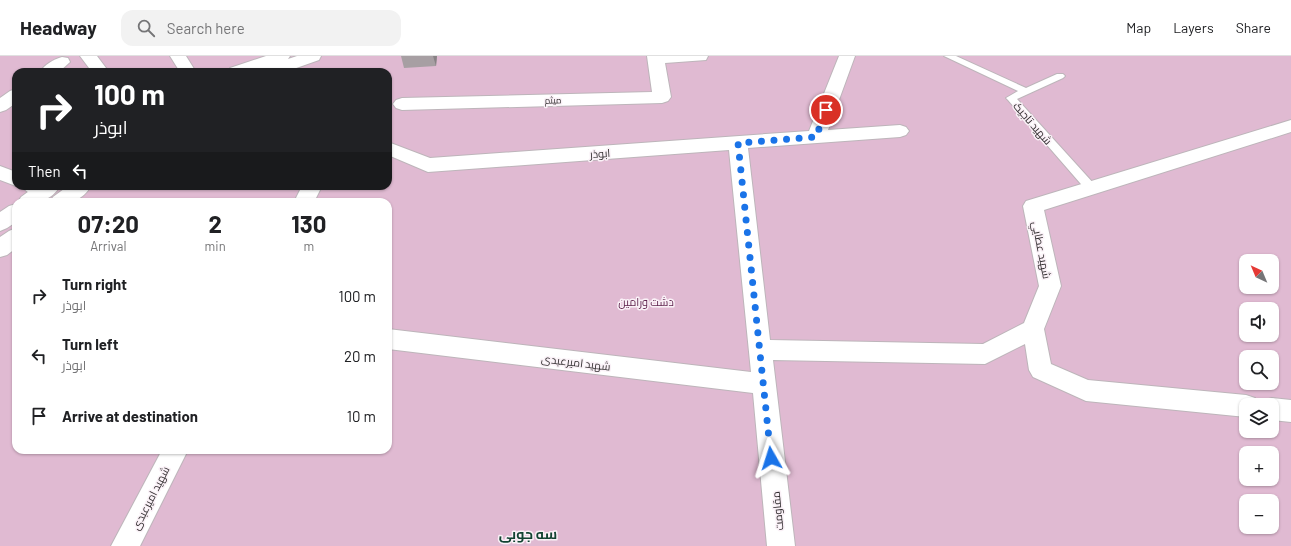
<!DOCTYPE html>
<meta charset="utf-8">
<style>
body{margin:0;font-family:Barlow,Cairo,sans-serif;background:#f2f2f2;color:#202124;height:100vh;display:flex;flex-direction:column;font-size:15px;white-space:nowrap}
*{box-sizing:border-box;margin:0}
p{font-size:13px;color:#757577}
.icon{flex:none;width:22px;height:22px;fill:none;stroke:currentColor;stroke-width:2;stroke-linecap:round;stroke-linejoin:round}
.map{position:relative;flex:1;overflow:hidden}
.sheet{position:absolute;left:12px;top:142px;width:380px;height:256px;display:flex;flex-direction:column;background:#fff;border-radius:12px;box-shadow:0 1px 3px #0004}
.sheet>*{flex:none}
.top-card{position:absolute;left:12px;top:12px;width:380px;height:122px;border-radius:12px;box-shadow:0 1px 3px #0004;background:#202124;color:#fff;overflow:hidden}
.needle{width:26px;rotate:316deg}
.controls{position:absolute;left:1239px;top:198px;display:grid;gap:8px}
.controls a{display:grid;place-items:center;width:40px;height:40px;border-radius:8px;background:#fff;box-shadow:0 1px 3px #0004;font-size:20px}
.pin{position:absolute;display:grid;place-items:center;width:34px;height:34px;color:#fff;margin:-17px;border:2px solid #fff;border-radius:50%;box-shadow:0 1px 4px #0007}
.me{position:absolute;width:44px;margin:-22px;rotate:354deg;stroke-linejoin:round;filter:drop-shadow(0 0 3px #0008)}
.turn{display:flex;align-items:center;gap:14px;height:84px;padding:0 16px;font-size:18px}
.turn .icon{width:52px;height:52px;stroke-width:2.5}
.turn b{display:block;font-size:28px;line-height:34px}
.then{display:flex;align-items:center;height:38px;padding:0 16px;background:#0003;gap:8px;font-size:15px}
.eta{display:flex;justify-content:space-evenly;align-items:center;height:68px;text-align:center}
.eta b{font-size:24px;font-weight:700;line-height:28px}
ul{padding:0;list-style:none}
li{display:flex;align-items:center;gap:12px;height:60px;padding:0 16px}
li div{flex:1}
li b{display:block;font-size:15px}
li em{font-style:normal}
header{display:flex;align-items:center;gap:24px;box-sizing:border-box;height:56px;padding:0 20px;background:#fff;border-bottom:1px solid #e0e0e0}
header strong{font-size:19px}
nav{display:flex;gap:22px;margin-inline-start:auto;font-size:14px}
.search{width:280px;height:36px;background:#f2f2f2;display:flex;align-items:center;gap:10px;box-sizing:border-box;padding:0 14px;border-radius:12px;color:#757577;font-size:15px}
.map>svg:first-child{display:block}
.green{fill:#e0bad2;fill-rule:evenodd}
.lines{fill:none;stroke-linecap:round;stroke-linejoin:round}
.lane-casing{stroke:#bdb5ba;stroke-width:2}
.street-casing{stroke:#bdb5ba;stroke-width:2}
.primary-casing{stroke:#bdb5ba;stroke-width:2}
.lane{fill:#fff;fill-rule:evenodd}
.street{fill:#fff;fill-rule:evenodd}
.primary{fill:#fff;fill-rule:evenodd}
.wall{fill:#a79fa3}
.shaded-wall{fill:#888285}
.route{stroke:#1a73e8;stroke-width:7;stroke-dasharray:0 12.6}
.labels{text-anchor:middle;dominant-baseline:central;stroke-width:3;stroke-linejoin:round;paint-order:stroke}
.far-street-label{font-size:9px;fill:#343032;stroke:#faf1f7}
.street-label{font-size:11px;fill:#343032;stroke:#faf1f7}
.park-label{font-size:11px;fill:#60254f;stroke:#faf1f7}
.near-neighbourhood-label{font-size:14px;font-weight:bold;fill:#134433;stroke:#faf1f7}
</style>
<header>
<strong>Headway</strong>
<div class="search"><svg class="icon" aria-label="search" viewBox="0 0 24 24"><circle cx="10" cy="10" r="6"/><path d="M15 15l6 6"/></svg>Search here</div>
<nav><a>Map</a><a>Layers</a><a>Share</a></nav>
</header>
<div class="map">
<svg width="1291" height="490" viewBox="0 0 1291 490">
<rect width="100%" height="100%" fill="#faf1f7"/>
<!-- green -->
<path class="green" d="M 0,0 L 1291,0 L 1291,490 L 0,490 ZM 16,16 L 388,16 L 388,130 L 16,130 ZM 16,146 L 388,146 L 388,394 L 16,394 ZM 1246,205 L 1272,205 L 1272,231 L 1246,231 ZM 1246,253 L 1272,253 L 1272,279 L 1246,279 ZM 1246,301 L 1272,301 L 1272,327 L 1246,327 ZM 1246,349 L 1272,349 L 1272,375 L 1246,375 ZM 1246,397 L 1272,397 L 1272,423 L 1246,423 ZM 1246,445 L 1272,445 L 1272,471 L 1246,471 Z"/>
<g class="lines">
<!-- lane casing -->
<g class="lane-casing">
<path id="lane" d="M 944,0 L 956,0 L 1026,32 L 1057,18 L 1063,18 L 1065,20 L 1063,22 L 1017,43 L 1095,129 L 1096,132 L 1095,135 L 1087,135 L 1008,44 L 1006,42 L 1018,35 Z"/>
</g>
<!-- street casing -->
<g class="street-casing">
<g id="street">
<path d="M 80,0 L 97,0 L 109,16 L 92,16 Z"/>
<path d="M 170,0 L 186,0 L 196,16 L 180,16 Z"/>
<path d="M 647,0 L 708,0 L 706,4 L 665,7 L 671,41 L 668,45 L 662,47 L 402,54 L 396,52 L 393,48 L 396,44 L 402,42 L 652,36 Z"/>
<path d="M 839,0 L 855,0 L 828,74 L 900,69 L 906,71 L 909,75 L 906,79 L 900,81 L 748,92 L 770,284 L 983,288 L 1024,267 L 1039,230 L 1023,150 L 1026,145 L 1291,64 L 1291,76 L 1044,154 L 1061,230 L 1044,273 L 1051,308 L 1088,324 L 1246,339 L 1255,342 L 1258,349 L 1246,349 L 1246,361 L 1086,345 L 1033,321 L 1029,314 L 1025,288 L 985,308 L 773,304 L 795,490 L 767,490 L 753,337 L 388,293 L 388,273 L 751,316 L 729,94 L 428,116 L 388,99 L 388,86 L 430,102 L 809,75 Z"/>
<path d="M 62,1 L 68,2 L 70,6 L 59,16 L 40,16 C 44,9 54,3 62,1 Z"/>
<path d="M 16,33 L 16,47 L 6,54 L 0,56 L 0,42 L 10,35 Z"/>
<path d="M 0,110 L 16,116 L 16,130 L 0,124 Z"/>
<path d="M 22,130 L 50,130 L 53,135 L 50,140 C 40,143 28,139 22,130 Z"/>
<path d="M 302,130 L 322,130 L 314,146 L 294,146 Z"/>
<path d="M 1272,342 L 1291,344 L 1291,366 L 1272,364 L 1272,349 L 1262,349 L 1263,345 Z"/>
<path d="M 162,394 L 188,394 L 140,490 L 111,490 Z"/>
</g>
</g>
<!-- primary casing -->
<g class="primary-casing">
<g id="primary">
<path d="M 266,0 L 290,0 L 288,3 L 297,0 L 321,0 L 319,4 L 285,16 L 261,16 L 263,12 L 252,16 L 228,16 L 230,12 Z"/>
<path d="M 36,130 L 60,130 C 50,147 36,146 18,146 L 21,141 Z"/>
<path d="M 68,130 L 91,130 C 80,148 68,146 50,146 L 53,141 Z"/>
<path d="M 16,148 L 16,166 L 7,172 L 0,175 L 0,156 L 9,150 Z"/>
<path d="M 16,172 L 16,192 L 7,199 L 0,201 L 0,181 L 9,175 Z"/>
</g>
</g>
<!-- lane -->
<use href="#lane" class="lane"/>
<!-- street -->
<use href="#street" class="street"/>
<!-- primary -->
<use href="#primary" class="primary"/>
</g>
<!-- wall -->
<path class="wall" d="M 401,0 L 437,0 L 436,10 L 404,12 Z"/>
<!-- shaded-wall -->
<path class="shaded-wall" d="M 433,0 L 437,0 L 436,10 Z"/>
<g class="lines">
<!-- route -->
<path class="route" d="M 771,402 L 738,87 L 816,81 L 826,54"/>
</g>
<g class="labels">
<!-- far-street labels -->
<g class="far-street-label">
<text transform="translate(553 44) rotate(-2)">میثم</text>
</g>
<!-- street labels -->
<g class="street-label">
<text transform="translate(1033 67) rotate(49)">شهید تاجیک</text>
<text transform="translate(600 97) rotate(-4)">ابوذر</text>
<text transform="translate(1042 194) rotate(79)">شهيد عطايي</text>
<text transform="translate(576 306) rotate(7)">شهید امیرعبدی</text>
<text transform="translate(150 442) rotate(-63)">شهید امیرعبدی</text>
<text transform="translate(777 455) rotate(-96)">مقاومت</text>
</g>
<!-- park labels -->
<g class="park-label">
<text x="646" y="245">دشت ورامین</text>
</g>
<!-- near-neighbourhood labels -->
<g class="near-neighbourhood-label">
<text x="528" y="477">سه جوبی</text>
</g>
</g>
</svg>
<div class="controls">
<a><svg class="needle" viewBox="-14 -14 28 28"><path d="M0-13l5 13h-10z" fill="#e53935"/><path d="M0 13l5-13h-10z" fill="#757577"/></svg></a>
<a><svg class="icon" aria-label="sound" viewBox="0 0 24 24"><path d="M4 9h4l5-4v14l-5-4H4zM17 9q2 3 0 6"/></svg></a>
<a><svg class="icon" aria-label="search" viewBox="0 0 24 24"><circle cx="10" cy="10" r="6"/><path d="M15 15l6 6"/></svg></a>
<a><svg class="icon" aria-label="layers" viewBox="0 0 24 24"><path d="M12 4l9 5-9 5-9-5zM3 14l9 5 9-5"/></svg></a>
<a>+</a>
<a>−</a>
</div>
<div class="pin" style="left:826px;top:54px;background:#d93025"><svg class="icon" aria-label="arrive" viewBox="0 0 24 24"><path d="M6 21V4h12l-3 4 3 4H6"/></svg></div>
<svg class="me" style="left:771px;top:402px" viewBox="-20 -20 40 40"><path d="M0-17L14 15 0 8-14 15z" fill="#1a73e8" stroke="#fff" stroke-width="4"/></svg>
<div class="top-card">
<div class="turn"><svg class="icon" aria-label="right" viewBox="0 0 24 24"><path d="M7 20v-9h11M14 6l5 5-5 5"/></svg><div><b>100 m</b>ابوذر</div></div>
<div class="then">Then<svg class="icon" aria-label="left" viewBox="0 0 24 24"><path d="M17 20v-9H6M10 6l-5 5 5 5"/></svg></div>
</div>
<section class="sheet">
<div class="eta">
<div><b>07:20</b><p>Arrival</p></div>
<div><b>2</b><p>min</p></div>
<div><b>130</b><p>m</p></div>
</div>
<ul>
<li><svg class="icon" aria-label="right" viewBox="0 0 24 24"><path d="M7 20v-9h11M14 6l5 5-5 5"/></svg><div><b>Turn right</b><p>ابوذر</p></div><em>100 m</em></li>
<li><svg class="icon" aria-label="left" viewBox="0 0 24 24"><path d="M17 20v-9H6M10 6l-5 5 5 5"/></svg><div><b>Turn left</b><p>ابوذر</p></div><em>20 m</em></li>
<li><svg class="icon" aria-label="arrive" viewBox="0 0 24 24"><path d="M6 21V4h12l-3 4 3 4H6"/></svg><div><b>Arrive at destination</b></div><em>10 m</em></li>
</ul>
</section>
</div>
